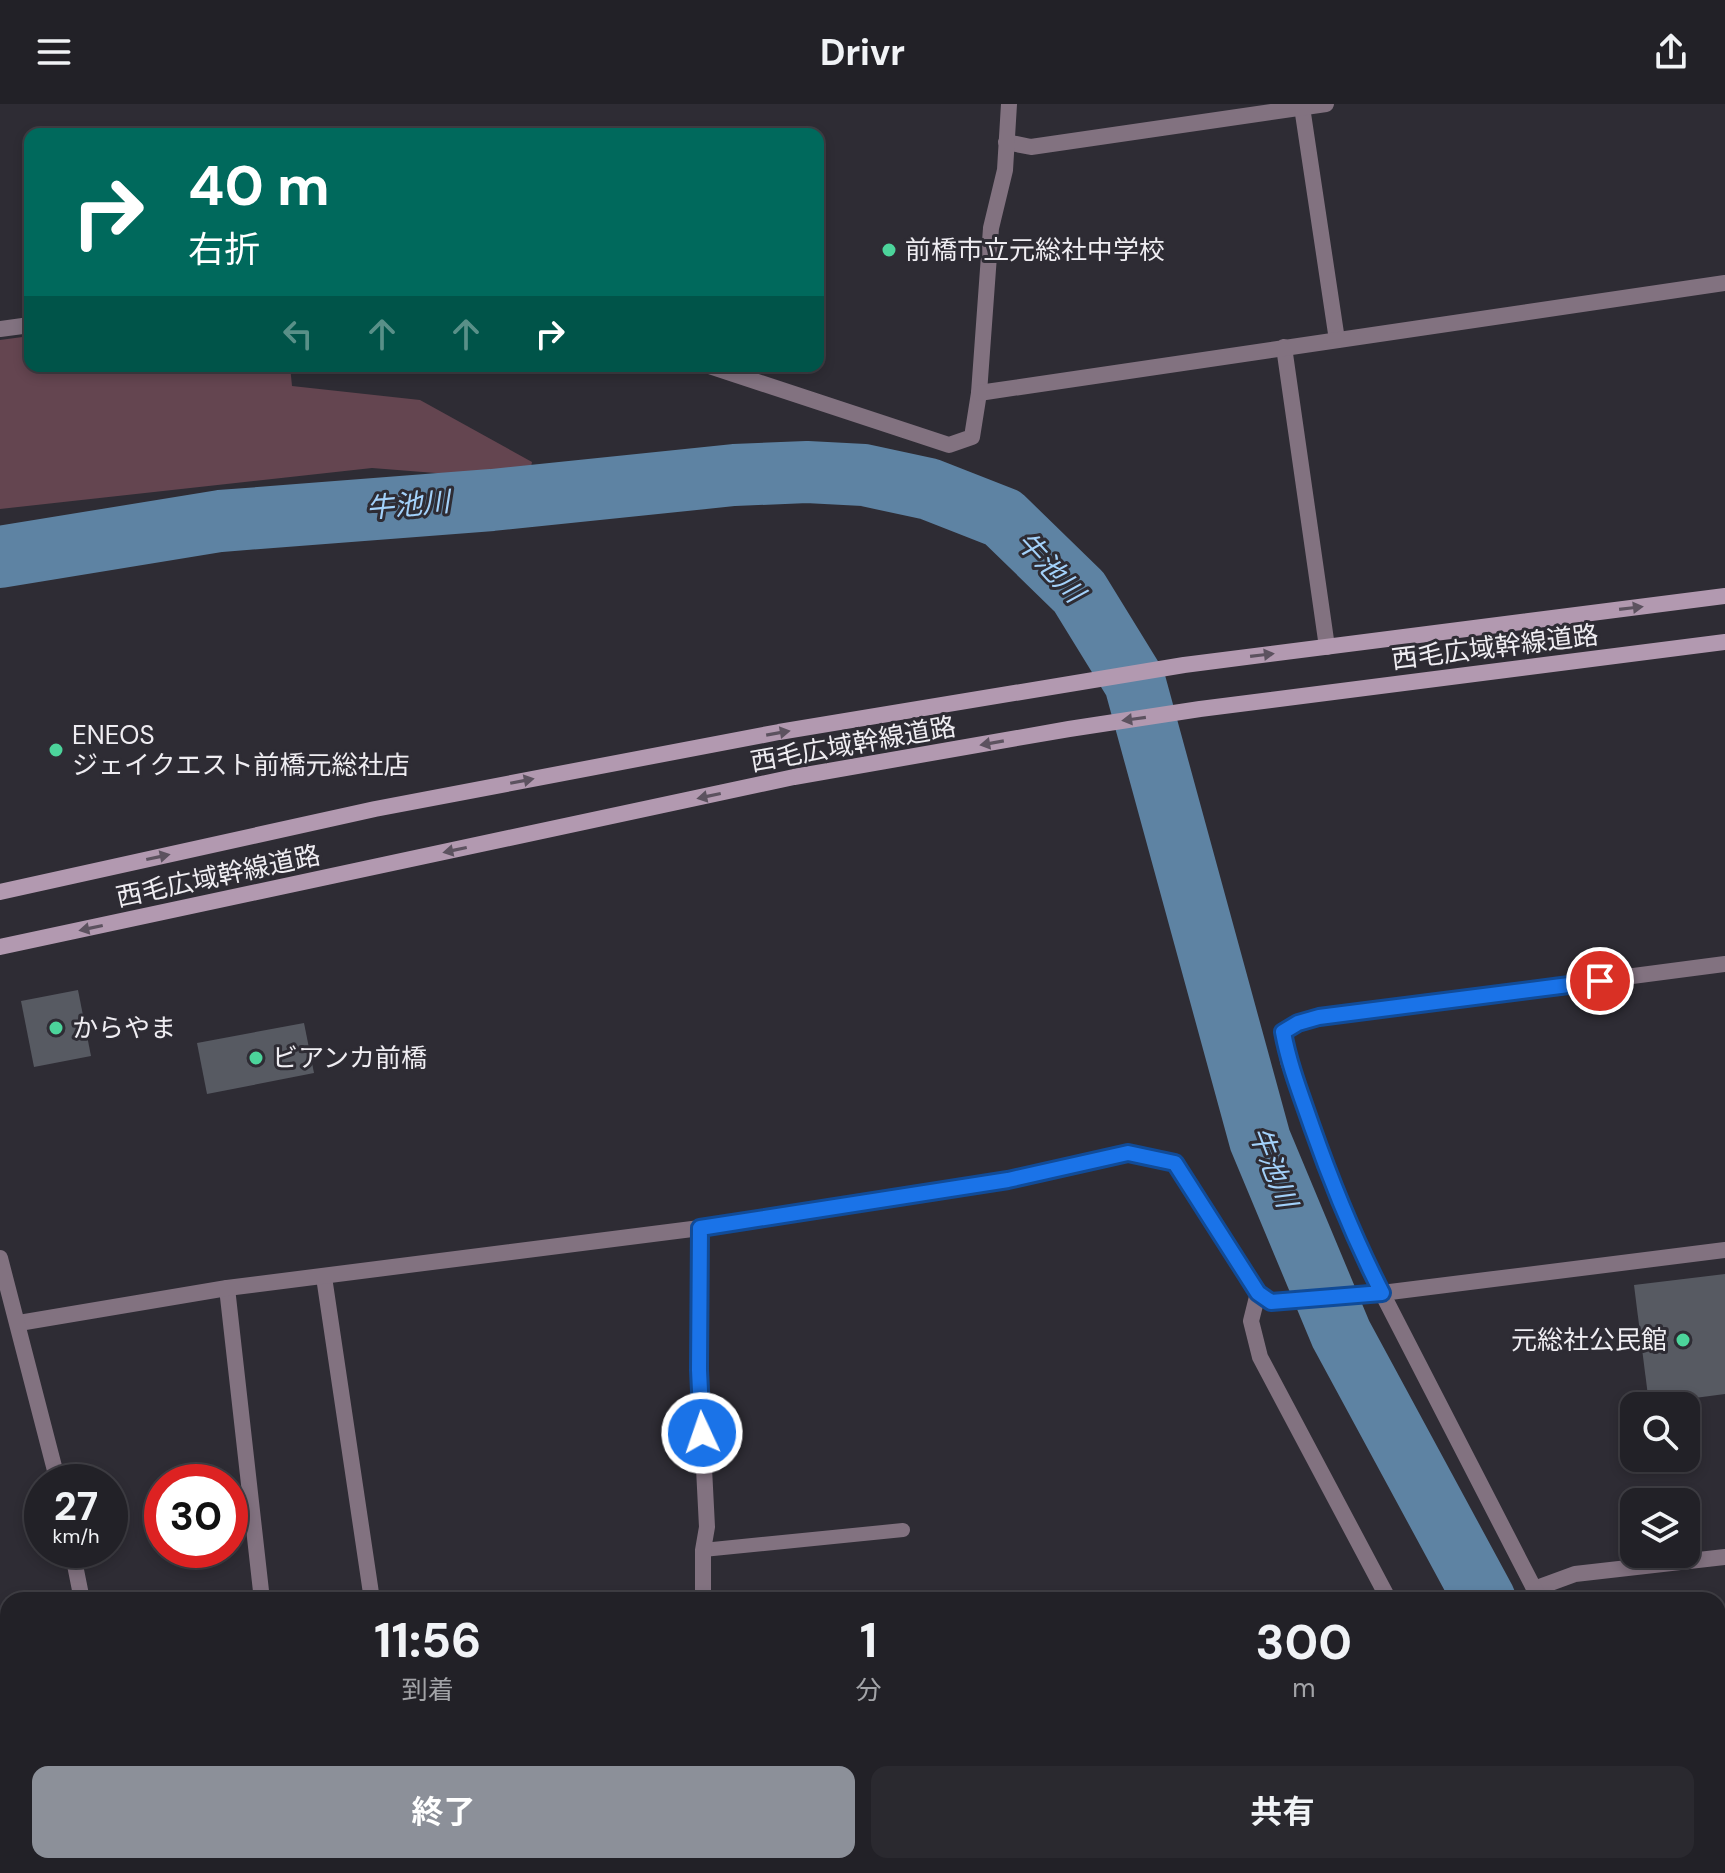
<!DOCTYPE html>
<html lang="ja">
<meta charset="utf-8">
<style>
body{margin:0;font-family:"DM Sans","Noto Sans JP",sans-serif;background:#2a292f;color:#f1f3f6;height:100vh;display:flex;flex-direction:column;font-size:30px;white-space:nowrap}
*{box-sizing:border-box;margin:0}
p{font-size:26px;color:#a2a3a7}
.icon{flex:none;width:44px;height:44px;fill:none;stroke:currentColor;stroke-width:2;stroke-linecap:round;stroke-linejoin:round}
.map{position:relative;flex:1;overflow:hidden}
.panel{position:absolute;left:0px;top:1488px;width:1726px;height:282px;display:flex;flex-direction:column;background:#222127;border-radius:24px 24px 0 0;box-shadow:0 4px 12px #0003,0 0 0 2px #3f3e44}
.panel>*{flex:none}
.top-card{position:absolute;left:24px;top:24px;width:800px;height:244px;border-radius:16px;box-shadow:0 4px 12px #0003,0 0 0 2px #3f3e44;background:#00695c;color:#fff;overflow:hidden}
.tools{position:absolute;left:1620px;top:1288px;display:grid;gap:16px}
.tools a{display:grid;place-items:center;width:80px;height:80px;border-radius:16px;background:#222127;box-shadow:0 4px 12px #0003,0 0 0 2px #3f3e44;font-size:40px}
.speed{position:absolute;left:24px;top:1360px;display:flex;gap:16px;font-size:40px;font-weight:700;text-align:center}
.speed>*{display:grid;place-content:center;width:104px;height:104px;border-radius:50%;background:#222127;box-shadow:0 4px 12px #0003,0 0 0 2px #3f3e44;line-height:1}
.speed small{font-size:20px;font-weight:400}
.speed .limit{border:12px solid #d22;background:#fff;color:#111}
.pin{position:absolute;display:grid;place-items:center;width:68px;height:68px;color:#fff;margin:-34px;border:4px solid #fff;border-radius:50%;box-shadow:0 2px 8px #0007}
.me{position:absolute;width:88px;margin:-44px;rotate:357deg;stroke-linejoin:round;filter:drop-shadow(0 0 6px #0008)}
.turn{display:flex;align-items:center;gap:28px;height:168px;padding:0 32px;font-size:36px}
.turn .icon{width:104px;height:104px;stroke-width:2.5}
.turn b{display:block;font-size:56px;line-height:68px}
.lanes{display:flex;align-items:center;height:76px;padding:0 32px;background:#0003;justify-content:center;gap:40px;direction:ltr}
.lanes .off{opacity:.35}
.eta{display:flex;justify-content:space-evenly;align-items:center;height:136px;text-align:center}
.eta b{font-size:48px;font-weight:700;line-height:56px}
.action{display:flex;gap:16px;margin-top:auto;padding:16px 32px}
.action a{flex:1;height:92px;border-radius:16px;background:#8c9099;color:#fff;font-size:32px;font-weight:700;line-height:92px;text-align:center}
.action a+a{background:#2a292f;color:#f1f3f6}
header{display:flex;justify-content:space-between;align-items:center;height:104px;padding:0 32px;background:#222127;font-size:36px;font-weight:700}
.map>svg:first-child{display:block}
.green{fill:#644550}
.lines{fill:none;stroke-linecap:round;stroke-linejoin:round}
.river{stroke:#5e83a3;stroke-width:62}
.building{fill:#575a62}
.service{stroke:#827280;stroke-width:14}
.minor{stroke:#827280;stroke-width:16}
.tertiary{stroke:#827280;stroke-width:16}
.secondary{stroke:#b299b0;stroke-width:16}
.oneway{fill:#5c525f}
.route-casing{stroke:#114b97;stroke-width:20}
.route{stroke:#1a73e8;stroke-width:14}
.poi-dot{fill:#4cd49b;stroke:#2e2c34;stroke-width:3}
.labels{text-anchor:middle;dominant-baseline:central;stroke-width:6;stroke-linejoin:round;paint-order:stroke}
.poi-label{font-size:26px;fill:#efedf2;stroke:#2e2c34;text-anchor:start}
.street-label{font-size:26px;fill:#efedf2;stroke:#2e2c34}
.water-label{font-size:28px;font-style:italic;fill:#a3d1fa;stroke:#2e2c34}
</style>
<header><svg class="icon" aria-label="menu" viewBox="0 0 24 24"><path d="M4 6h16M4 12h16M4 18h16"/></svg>Drivr<svg class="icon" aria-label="share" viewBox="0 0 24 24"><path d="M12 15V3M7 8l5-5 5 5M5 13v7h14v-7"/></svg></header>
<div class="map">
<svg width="1725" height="1769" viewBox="0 0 1725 1769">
<rect width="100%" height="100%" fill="#2e2c34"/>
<!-- green -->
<path class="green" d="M 30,232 L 30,262 L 290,262 L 292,282 L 420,296 L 532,358 L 529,372 L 499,374 L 372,364 L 0,405 L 0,236 Z"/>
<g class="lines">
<!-- river -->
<g class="river">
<path d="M 0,453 L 220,417 L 492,396 L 734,371 L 807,368 L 864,371 L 929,385 L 1003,414 L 1079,488 L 1135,579 L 1260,1036 L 1341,1230 L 1485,1496"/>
<path d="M 1629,1762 L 1633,1769"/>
</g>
</g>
<!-- building -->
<g class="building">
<path d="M 78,886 L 91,952 L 34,963 L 21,897 Z"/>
<path d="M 304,919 L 314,969 L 207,990 L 197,939 Z"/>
<path d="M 1725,1170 L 1725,1290 L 1649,1300 L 1634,1181 Z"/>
</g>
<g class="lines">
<!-- service -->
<g class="service">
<path d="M 703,1446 L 903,1426"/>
<path d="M 1168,1762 L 1169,1769"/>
</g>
<!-- minor -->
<g class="minor">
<path d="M 1302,3 L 1337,236"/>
<path d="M 1006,38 L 1031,43 L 1326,0"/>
<path d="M 0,225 L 30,221"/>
<path d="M 1284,243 L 1327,543"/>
<path d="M 709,262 L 949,341 L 972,333 L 979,289 L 991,124 L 1005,66 L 1009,0"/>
<path d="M 979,289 L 1725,179"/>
<path d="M 700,1124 L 699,1266 L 707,1423 L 703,1446 L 703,1496"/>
<path d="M 324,1173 L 372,1496"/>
<path d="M 227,1184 L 262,1496"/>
<path d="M 1258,1189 L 1251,1217 L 1260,1253 L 1389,1496"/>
<path d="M 19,1219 L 227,1184 L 700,1124 L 1008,1076 L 1128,1049 L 1175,1059 L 1258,1189 L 1271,1198 L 1382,1189 L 1725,1146"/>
<path d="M 1534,1485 L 1575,1470 L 1725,1453"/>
<path d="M 1540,1496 L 1363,1152 L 1322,1053 L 1288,957 L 1283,928 L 1298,919 L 1319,913 L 1725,860"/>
<path d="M 0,1727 L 8,1726"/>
<path d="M 293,1762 L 294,1769"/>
<path d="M 711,1762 L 711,1769"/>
<path d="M 1535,1762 L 1539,1769"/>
<path d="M 1682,1762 L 1686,1769"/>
</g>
<!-- tertiary -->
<g class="tertiary">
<path d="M 0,1154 L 58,1378"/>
<path d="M 72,1446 L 82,1496"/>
<path d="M 131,1762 L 132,1769"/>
</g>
<!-- secondary -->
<g class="secondary">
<path d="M 0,788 L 375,705 L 779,628 L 1184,561 L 1725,492"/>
<path d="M 0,843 L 794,673 L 1069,625 L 1200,605 L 1725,538"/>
</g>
</g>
<!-- one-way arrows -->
<defs><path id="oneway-solid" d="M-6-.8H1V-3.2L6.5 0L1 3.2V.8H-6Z" transform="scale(2)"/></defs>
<g class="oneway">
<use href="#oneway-solid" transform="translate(1631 504) rotate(-7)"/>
<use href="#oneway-solid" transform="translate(1262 551) rotate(-7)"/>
<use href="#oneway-solid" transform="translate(1134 615) rotate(172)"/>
<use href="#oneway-solid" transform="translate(778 629) rotate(-10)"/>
<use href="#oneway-solid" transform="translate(992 639) rotate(170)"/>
<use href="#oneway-solid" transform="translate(522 677) rotate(-11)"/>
<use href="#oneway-solid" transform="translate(709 692) rotate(168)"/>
<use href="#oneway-solid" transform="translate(455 746) rotate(168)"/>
<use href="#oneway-solid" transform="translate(158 753) rotate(-12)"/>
<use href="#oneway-solid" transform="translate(91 824) rotate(168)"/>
</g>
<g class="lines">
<!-- route casing -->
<g class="route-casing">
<path id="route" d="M 702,1329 L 699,1266 L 700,1124 L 1008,1076 L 1128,1049 L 1175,1059 L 1258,1189 L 1271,1198 L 1382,1189 C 1355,1136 1332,1080 1312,1023 C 1301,991 1289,961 1283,928 L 1298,919 L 1319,913 L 1600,877"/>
</g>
<!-- route -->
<use href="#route" class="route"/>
</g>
<!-- markers -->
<g class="poi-dot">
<circle cx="889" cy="146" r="8"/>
<circle cx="56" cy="646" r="8"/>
<circle cx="56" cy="924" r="8"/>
<circle cx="256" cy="954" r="8"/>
<circle cx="1683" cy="1236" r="8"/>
</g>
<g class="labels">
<!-- poi labels -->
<g class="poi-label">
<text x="905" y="146">前橋市立元総社中学校</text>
<text x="72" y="631">ENEOS<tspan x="72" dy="30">ジェイクエスト前橋元総社店</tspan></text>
<text x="72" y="924">からやま</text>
<text x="272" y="954">ビアンカ前橋</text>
<text x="1667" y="1236" text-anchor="end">元総社公民館</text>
</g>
<!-- street labels -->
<g class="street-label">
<text transform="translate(1495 543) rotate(-7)">西毛広域幹線道路</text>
<text transform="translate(853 640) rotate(-10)">西毛広域幹線道路</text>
<text transform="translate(218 772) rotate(-12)">西毛広域幹線道路</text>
</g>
<!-- water labels -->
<g class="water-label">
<text transform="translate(408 401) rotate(-5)">牛池川</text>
<text transform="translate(1050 463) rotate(47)">牛池川</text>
<text transform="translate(1273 1063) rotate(69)">牛池川</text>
</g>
</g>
</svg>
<div class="tools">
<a><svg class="icon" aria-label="search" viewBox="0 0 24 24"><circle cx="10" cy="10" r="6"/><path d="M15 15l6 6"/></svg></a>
<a><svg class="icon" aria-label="layers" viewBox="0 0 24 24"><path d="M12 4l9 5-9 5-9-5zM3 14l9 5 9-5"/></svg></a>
</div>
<div class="speed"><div>27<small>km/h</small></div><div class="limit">30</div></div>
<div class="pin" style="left:1600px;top:877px;background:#d93025"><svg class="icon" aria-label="arrive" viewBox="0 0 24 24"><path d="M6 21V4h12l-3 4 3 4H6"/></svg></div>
<svg class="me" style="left:702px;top:1329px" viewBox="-20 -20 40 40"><circle r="17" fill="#1a73e8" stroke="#fff" stroke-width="3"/><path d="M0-11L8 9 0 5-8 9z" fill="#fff"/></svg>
<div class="top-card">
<div class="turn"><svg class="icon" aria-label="right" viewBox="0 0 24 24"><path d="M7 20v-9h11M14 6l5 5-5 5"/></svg><div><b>40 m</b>右折</div></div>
<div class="lanes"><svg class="icon off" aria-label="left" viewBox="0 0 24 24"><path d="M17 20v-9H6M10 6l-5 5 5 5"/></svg><svg class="icon off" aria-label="ahead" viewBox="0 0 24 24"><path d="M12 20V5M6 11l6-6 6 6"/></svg><svg class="icon off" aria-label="ahead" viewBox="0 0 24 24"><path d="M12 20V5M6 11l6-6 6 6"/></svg><svg class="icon" aria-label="right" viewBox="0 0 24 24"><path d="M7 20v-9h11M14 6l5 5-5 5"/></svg></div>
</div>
<section class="panel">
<div class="eta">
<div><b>11:56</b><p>到着</p></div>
<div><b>1</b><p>分</p></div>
<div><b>300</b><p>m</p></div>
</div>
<div class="action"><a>終了</a><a>共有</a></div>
</section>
</div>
